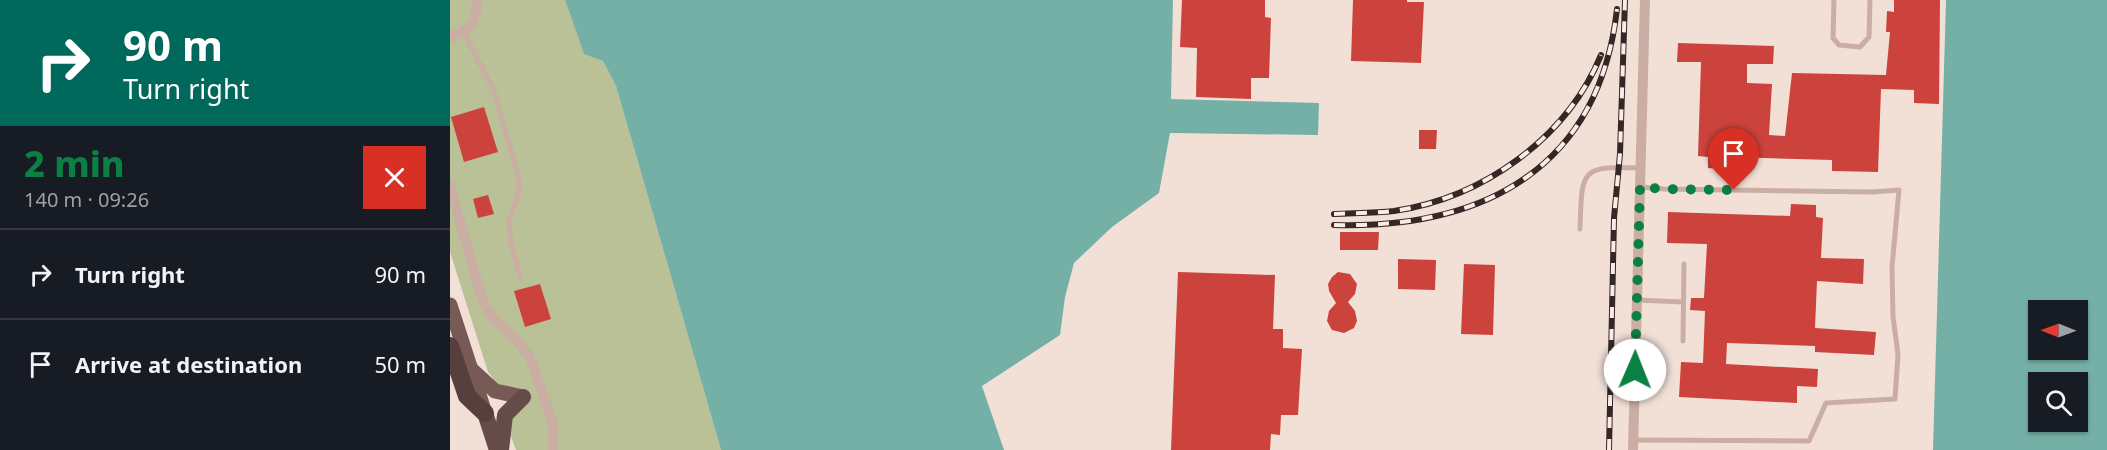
<!DOCTYPE html>
<meta charset="utf-8">
<style>
body{margin:0;font-family:"Noto Sans",sans-serif;background:#20242c;color:#f1f3f6;height:100vh;display:flex;flex-direction:column;font-size:22px;white-space:nowrap}
*{box-sizing:border-box;margin:0}
p{font-size:20px;color:#9ea1a6}
.icon{flex:none;width:33px;height:33px;fill:none;stroke:currentColor;stroke-width:2;stroke-linecap:round;stroke-linejoin:round}
.map{position:relative;flex:1;overflow:hidden}
.panel{display:flex;flex-direction:column;background:#171b24;width:450px}
.panel>*{flex:none}
.guide{background:#00695c;color:#fff;overflow:hidden}
.needle{width:39px;rotate:271deg}
.buttons{position:absolute;left:1578px;top:300px;display:grid;gap:12px}
.buttons a{display:grid;place-items:center;width:60px;height:60px;border-radius:0px;background:#171b24;box-shadow:0 2px 4px #0004;font-size:30px}
.pin{position:absolute;display:grid;place-items:center;width:51px;height:51px;color:#fff;margin:-62px -26px;border-radius:50% 50% 50% 0;rotate:-45deg;box-shadow:0 0 6px #0007}
.pin .icon{rotate:45deg}
.me{position:absolute;width:66px;margin:-33px;rotate:1deg;stroke-linejoin:round;filter:drop-shadow(0 0 4px #0008)}
.turn{display:flex;align-items:center;gap:21px;height:126px;padding:0 24px;font-size:27px}
.turn .icon{width:78px;height:78px;stroke-width:2.5}
.turn b{display:block;font-size:42px;line-height:51px}
.round{display:grid;place-items:center;flex:none;width:63px;height:63px;border-radius:0px;background:#20242c}
.head{display:flex;align-items:center;justify-content:space-between;height:102px;padding:0 24px}
h1{font-size:36px;font-weight:800;line-height:45px;color:#0b8043}
ul{padding:0;list-style:none}
li{display:flex;align-items:center;gap:18px;height:90px;padding:0 24px;border-top:2px solid #363941}
li div{flex:1}
li b{display:block;font-size:22px}
li em{font-style:normal}
main{display:flex;flex:1;min-height:0}
.map>svg:first-child{display:block}
.green{fill:#bbc197}
.water{fill:#75b0a7;fill-rule:evenodd}
.building{fill:#cb433c}
.lines{fill:none;stroke-linecap:round;stroke-linejoin:round}
.service{stroke:#caada3;stroke-width:5}
.minor{stroke:#caada3;stroke-width:10}
.primary{stroke:#775a55;stroke-width:15}
.trunk{stroke:#664c48;stroke-width:16}
.motorway{stroke:#563f3c;stroke-width:18}
.rail-casing{stroke:#352725;stroke-width:6}
.rail{stroke:#faebe3;stroke-width:4;stroke-dasharray:11;stroke-linecap:butt}
.route{stroke:#0b8043;stroke-width:10;stroke-dasharray:0 18}
</style>
<main>
<section class="panel">
<div class="guide">
<div class="turn"><svg class="icon" aria-label="right" viewBox="0 0 24 24"><path d="M7 20v-9h11M14 6l5 5-5 5"/></svg><div><b>90 m</b>Turn right</div></div>
</div>
<div class="head"><div><h1>2 min</h1><p>140 m · 09:26</p></div><a class="round" style="background:#d93025;color:#fff"><svg class="icon" aria-label="close" viewBox="0 0 24 24"><path d="M6 6l12 12M18 6L6 18"/></svg></a></div>
<ul>
<li><svg class="icon" aria-label="right" viewBox="0 0 24 24"><path d="M7 20v-9h11M14 6l5 5-5 5"/></svg><div><b>Turn right</b></div><em>90 m</em></li>
<li><svg class="icon" aria-label="arrive" viewBox="0 0 24 24"><path d="M6 21V4h12l-3 4 3 4H6"/></svg><div><b>Arrive at destination</b></div><em>50 m</em></li>
</ul>
</section>
<div class="map">
<svg width="1657" height="450" viewBox="0 0 1657 450">
<rect width="100%" height="100%" fill="#f2e0d7"/>
<!-- green -->
<path class="green" d="M 0,0 L 115,0 L 134,53 L 153,61 L 166,86 L 271,450 L 66,450 L 60,434 L 62,413 L 51,385 L 47,383 L 38,372 L 0,252 Z"/>
<!-- water -->
<g class="water">
<path d="M 115,0 L 723,0 L 721,99 L 869,103 L 868,135 L 720,133 L 709,193 L 662,227 L 624,263 L 615,297 L 610,335 L 532,386 L 554,450 L 271,450 L 166,86 L 153,61 L 134,54 Z"/>
<path d="M 1496,0 L 1657,0 L 1657,450 L 1483,450 ZM 1588,310 L 1628,310 L 1628,350 L 1588,350 ZM 1588,382 L 1628,382 L 1628,422 L 1588,422 Z"/>
</g>
<!-- building -->
<g class="building">
<path d="M 732,0 L 815,0 L 815,17 L 821,18 L 819,78 L 801,78 L 801,99 L 746,97 L 747,48 L 730,47 Z"/>
<path d="M 903,0 L 957,0 L 957,2 L 974,2 L 971,63 L 901,61 Z"/>
<path d="M 1444,0 L 1490,0 L 1489,104 L 1464,103 L 1464,90 L 1431,89 L 1428,172 L 1382,171 L 1382,160 L 1282,157 L 1281,170 L 1258,168 L 1258,157 L 1248,156 L 1251,62 L 1227,62 L 1228,43 L 1324,46 L 1323,64 L 1297,64 L 1297,83 L 1322,84 L 1319,135 L 1335,136 L 1342,73 L 1436,75 L 1440,32 L 1436,32 L 1437,11 L 1444,12 Z"/>
<path d="M 34,107 L 48,152 L 14,162 L 1,117 Z"/>
<path d="M 969,130 L 987,130 L 986,149 L 969,149 Z"/>
<path d="M 38,195 L 44,214 L 28,218 L 23,199 Z"/>
<path d="M 1341,204 L 1366,205 L 1366,217 L 1373,218 L 1371,258 L 1414,259 L 1413,284 L 1367,281 L 1365,328 L 1426,332 L 1424,355 L 1365,352 L 1365,346 L 1277,343 L 1276,364 L 1368,369 L 1367,387 L 1347,386 L 1347,403 L 1229,397 L 1231,362 L 1253,363 L 1255,311 L 1240,310 L 1241,298 L 1254,298 L 1257,244 L 1217,243 L 1218,212 L 1340,216 Z"/>
<path d="M 890,232 L 929,232 L 928,250 L 890,250 Z"/>
<path d="M 948,259 L 986,260 L 985,290 L 948,289 Z"/>
<path d="M 1014,264 L 1045,265 L 1043,335 L 1011,334 Z"/>
<path d="M 728,272 L 825,275 L 823,329 L 833,329 L 833,348 L 852,349 L 848,415 L 831,415 L 830,435 L 821,434 L 820,450 L 721,450 Z"/>
<path d="M 888,272 L 900,274 L 907,284 L 905,294 L 898,302 L 905,311 L 907,321 L 904,328 L 894,333 L 882,330 L 877,321 L 879,311 L 886,303 L 879,291 L 878,284 L 882,277 Z"/>
<path d="M 90,284 L 101,319 L 75,327 L 64,291 Z"/>
</g>
<g class="lines">
<!-- service -->
<g class="service">
<path d="M 1384,0 L 1383,38 L 1389,45 L 1410,47 L 1419,37 L 1420,0"/>
<path d="M 14,33 L 44,91 L 68,175 L 69,192 L 59,221 L 61,243 L 70,276"/>
<path d="M 1130,229 C 1132,171 1129,165 1190,168"/>
<path d="M 1187,300 L 1233,302"/>
<path d="M 1233,341 L 1234,264"/>
<path d="M 1184,440 L 1359,441 L 1376,403 L 1445,399 L 1448,354 L 1443,317 L 1442,267 L 1449,190 L 1422,192 L 1214,189 L 1190,187"/>
</g>
<!-- minor -->
<g class="minor">
<path d="M 0,37 C 22,31 26,23 27,0"/>
<path d="M 0,186 L 33,302 L 42,317 L 66,340 L 80,357 L 103,424 L 103,450"/>
<path d="M 1183,450 L 1195,0"/>
</g>
<!-- primary -->
<g class="primary">
<path d="M 0,305 L 35,413"/>
<path d="M 22,370 L 45,391 L 73,397"/>
</g>
<!-- trunk -->
<g class="trunk">
<path d="M 35,413 L 47,450"/>
<path d="M 51,450 L 55,415 L 73,397"/>
</g>
<!-- motorway -->
<path class="motorway" d="M 0,346 L 17,396 L 35,413"/>
<!-- rail casing -->
<g class="rail-casing">
<g id="rail">
<path d="M 884,214 C 904,213 924,213 944,211 C 1033,198 1117,138 1151,55"/>
<path d="M 884,225 C 1033,229 1149,169 1167,9"/>
<path d="M 1159,450 L 1164,218 L 1170,154 L 1175,0"/>
</g>
</g>
<!-- rail -->
<use href="#rail" class="rail"/>
</g>
<g class="lines">
<!-- route -->
<path class="route" d="M 1185,370 L 1190,187 L 1214,189 L 1284,190"/>
</g>
</svg>
<div class="buttons">
<a><svg class="needle" viewBox="-14 -14 28 28"><path d="M0-13l5 13h-10z" fill="#e53935"/><path d="M0 13l5-13h-10z" fill="#9ea1a6"/></svg></a>
<a><svg class="icon" aria-label="search" viewBox="0 0 24 24"><circle cx="10" cy="10" r="6"/><path d="M15 15l6 6"/></svg></a>
</div>
<div class="pin" style="left:1284px;top:190px;background:#d93025"><svg class="icon" aria-label="arrive" viewBox="0 0 24 24"><path d="M6 21V4h12l-3 4 3 4H6"/></svg></div>
<svg class="me" style="left:1185px;top:370px" viewBox="-20 -20 40 40"><circle r="19" fill="#fff"/><path d="M0-13L10 11 0 6-10 11z" fill="#0b8043"/></svg>
</div>
</main>
